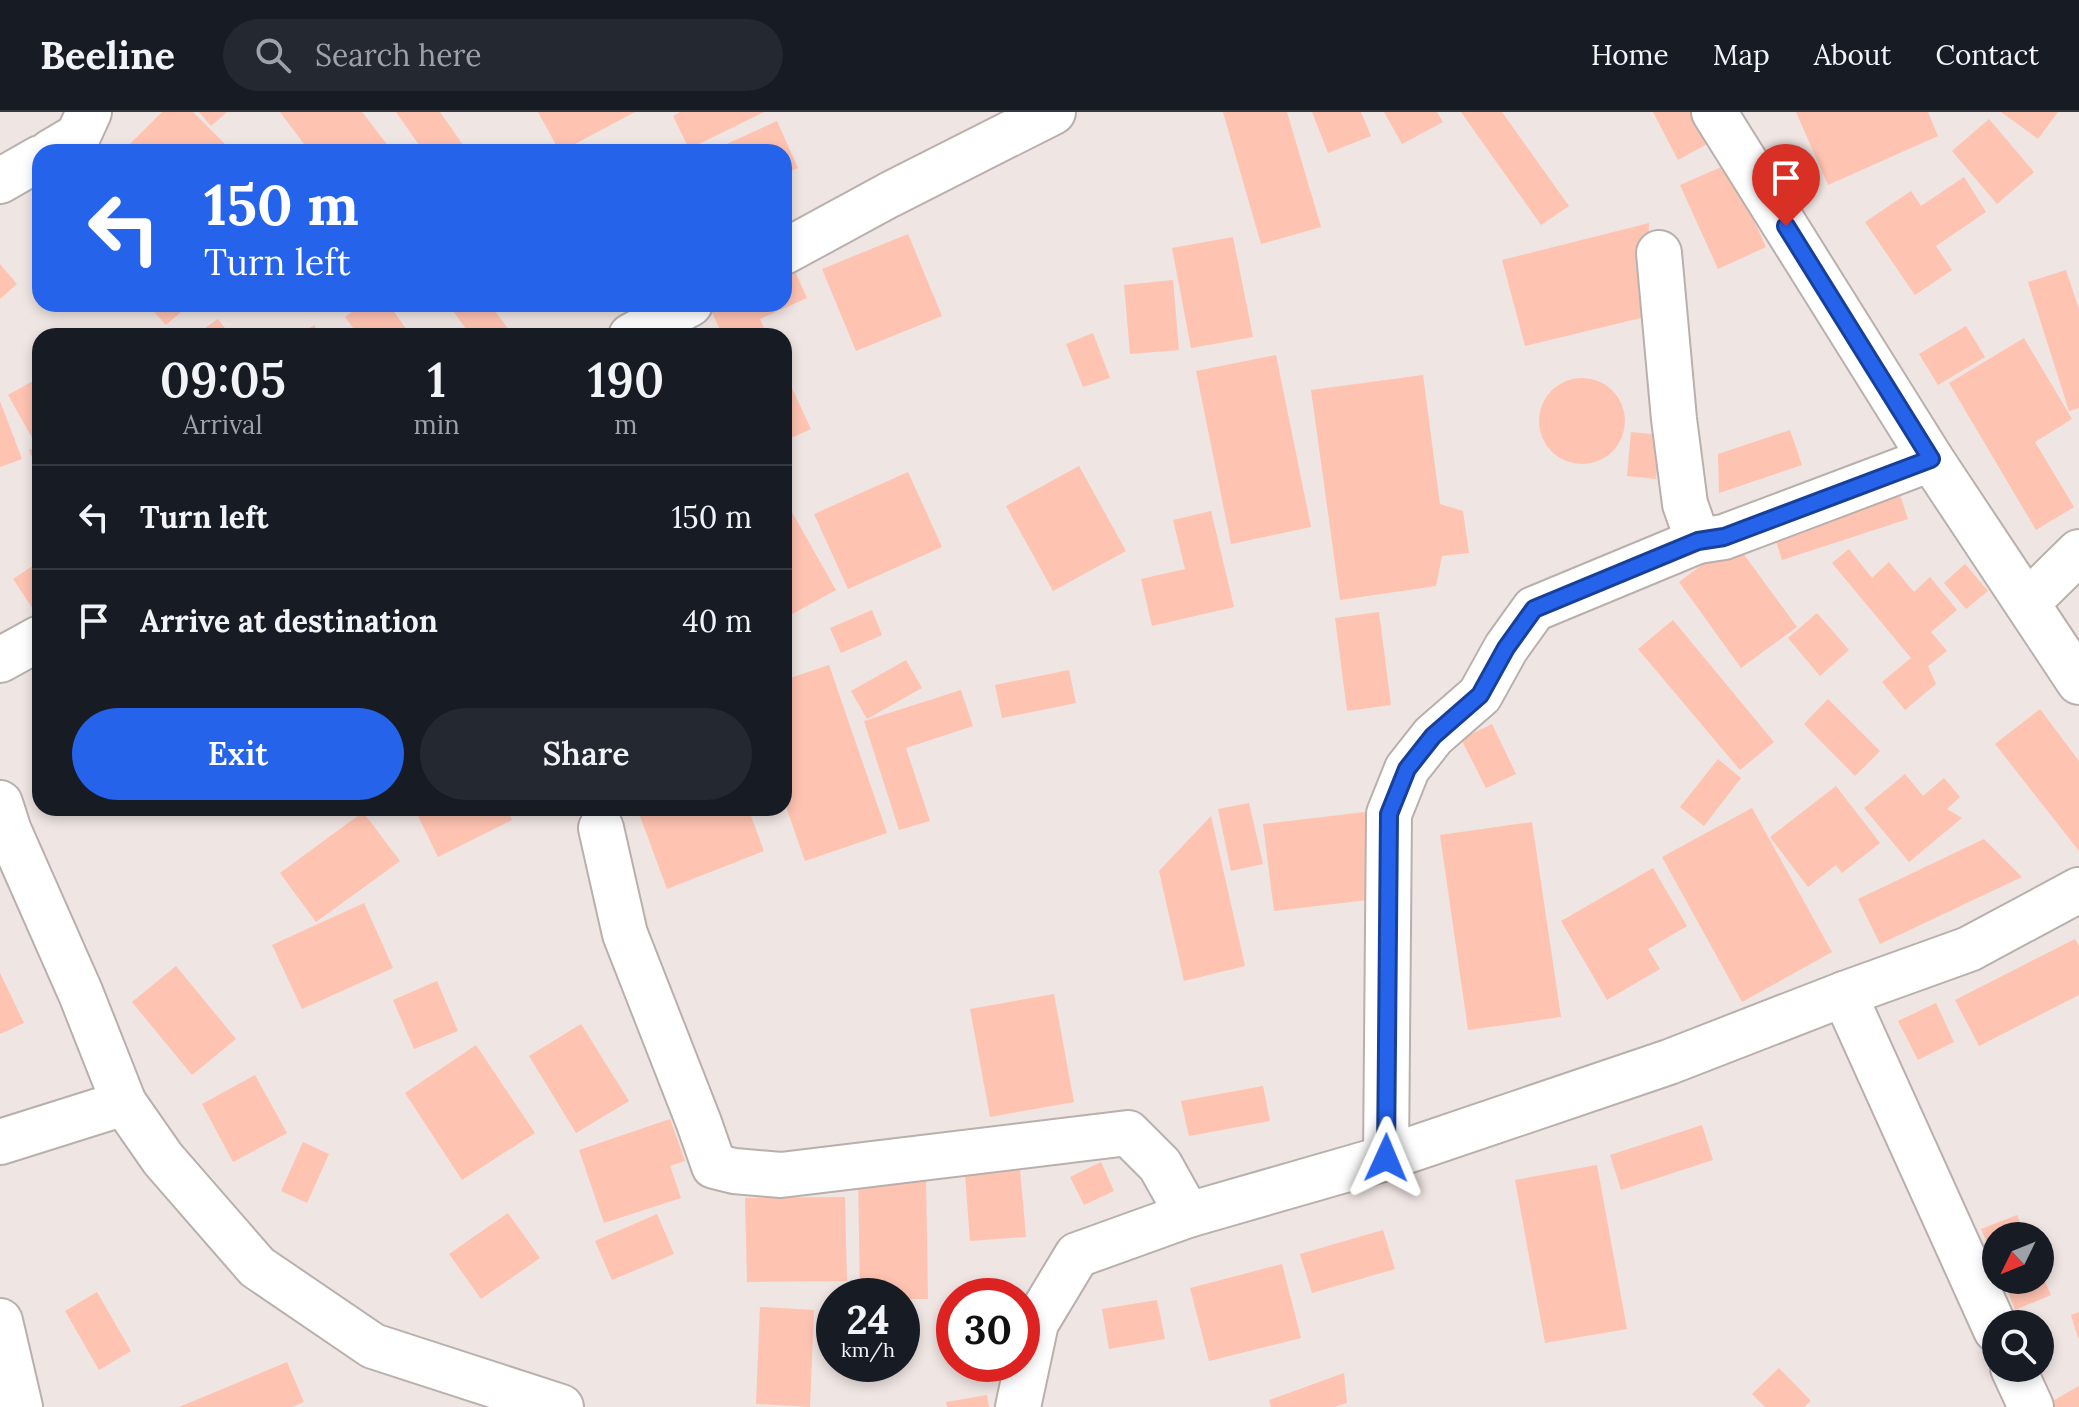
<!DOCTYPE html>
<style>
body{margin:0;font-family:Lora,serif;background:#242831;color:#f1f3f6;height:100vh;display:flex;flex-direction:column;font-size:30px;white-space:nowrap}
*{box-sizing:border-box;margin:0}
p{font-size:26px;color:#9ea1a6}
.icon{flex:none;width:44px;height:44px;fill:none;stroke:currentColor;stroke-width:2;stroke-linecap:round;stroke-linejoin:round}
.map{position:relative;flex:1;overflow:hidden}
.panel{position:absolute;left:32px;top:216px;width:760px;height:488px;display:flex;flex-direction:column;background:#171b24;border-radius:24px;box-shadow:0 4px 12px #0003}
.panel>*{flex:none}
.top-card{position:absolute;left:32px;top:32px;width:760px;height:168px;border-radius:24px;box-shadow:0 4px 12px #0003;background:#2563eb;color:#fff;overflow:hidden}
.needle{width:52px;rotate:227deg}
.fabs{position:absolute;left:1982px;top:1110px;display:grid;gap:16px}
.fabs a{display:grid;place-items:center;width:72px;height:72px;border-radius:50%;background:#171b24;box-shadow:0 4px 12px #0003;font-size:40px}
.speed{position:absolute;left:816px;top:1166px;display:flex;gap:16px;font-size:40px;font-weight:700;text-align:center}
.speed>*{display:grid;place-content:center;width:104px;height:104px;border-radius:50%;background:#171b24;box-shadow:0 4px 12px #0003;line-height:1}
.speed small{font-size:20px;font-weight:400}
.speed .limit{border:12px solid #d22;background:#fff;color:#111}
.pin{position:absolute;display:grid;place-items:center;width:68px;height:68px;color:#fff;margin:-82px -34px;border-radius:50% 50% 50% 0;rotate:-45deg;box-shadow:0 0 8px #0007}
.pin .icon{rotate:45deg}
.me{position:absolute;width:88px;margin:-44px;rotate:1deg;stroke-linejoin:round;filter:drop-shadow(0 0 6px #0008)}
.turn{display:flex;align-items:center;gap:28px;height:168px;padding:0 40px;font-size:36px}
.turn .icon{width:104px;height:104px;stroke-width:2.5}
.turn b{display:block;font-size:56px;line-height:68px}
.eta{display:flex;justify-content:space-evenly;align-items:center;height:136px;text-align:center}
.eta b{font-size:48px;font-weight:600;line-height:56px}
.action{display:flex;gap:16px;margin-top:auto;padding:16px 40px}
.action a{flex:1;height:92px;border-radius:48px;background:#2563eb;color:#fff;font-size:32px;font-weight:600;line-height:92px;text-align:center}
.action a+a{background:#242831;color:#f1f3f6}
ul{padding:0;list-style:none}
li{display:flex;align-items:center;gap:24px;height:104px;padding:0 40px;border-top:2px solid #363941}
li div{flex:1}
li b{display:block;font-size:30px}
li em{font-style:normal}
header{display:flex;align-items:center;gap:48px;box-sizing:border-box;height:112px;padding:0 40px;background:#171b24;border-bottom:2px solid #363941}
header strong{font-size:38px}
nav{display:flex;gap:44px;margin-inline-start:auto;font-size:28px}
.search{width:560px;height:72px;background:#242831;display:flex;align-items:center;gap:20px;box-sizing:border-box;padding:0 28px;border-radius:44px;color:#9ea1a6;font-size:30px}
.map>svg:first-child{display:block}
.building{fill:#ffc3b1}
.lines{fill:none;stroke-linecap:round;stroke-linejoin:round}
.minor-casing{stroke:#b9b0ad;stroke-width:48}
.minor{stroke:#fff;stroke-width:44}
.route-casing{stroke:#184099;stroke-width:20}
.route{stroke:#2563eb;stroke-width:14}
</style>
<header>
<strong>Beeline</strong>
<div class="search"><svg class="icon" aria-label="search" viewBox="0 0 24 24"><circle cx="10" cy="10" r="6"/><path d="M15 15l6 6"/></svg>Search here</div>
<nav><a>Home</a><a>Map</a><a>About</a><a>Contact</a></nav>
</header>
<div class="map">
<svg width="2079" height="1295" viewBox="0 0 2079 1295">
<rect width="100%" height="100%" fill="#efe5e2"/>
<!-- building -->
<g class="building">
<path d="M 162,0 L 193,0 L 233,40 L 138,40 L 130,32 Z"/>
<path d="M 199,0 L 227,0 L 211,14 Z"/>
<path d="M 280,0 L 362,0 L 393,40 L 310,40 Z"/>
<path d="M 396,0 L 440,0 L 468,40 L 424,40 Z"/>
<path d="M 538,0 L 635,0 L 560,40 Z"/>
<path d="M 680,0 L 764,0 L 689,37 L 673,4 Z"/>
<path d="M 1223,0 L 1287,0 L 1321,115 L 1261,132 Z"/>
<path d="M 1312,0 L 1361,0 L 1371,24 L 1328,41 Z"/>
<path d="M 1384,0 L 1437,0 L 1443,10 L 1402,32 Z"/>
<path d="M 1461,0 L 1502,0 L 1569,94 L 1541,113 Z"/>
<path d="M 1653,0 L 1695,0 L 1711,30 L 1678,48 Z"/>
<path d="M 1796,0 L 1928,0 L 1938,24 L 1828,73 Z"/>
<path d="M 2001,0 L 2058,0 L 2038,27 Z"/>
<path d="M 1989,7 L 2034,60 L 1997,92 L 1952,39 Z"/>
<path d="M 777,9 L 798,56 L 784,62 L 784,40 L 709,40 Z"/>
<path d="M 1728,52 L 1766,135 L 1718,157 L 1680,73 Z"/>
<path d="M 1964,65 L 1986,100 L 1936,134 L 1952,158 L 1915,183 L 1865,110 L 1911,79 L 1921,94 Z"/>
<path d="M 1649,111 L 1645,205 L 1525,234 L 1502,148 Z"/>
<path d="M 908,122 L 942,204 L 856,239 L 822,157 Z"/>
<path d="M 1233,125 L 1253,225 L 1191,236 L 1172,136 Z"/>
<path d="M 0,152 L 17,172 L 0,187 Z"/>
<path d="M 792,153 L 807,186 L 760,207 L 768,224 L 723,224 L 708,192 L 784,192 L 784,156 Z"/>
<path d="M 2066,158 L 2079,197 L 2079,296 L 2069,299 L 2028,170 Z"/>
<path d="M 1173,168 L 1179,238 L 1130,242 L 1124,173 Z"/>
<path d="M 147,192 L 190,192 L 166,213 Z"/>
<path d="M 363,192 L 393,192 L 390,194 L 411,224 L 359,224 L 345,205 Z"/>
<path d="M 448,192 L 490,192 L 513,224 L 471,224 Z"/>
<path d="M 218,207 L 231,224 L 194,224 Z"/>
<path d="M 314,213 L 321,224 L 298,224 Z"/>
<path d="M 1966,214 L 1985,245 L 1938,273 L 1919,242 Z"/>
<path d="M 1093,221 L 1110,266 L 1083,275 L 1066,232 Z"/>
<path d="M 2024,226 L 2072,307 L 2035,330 L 2074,395 L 2036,418 L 1949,271 Z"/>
<path d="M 1276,243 L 1311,415 L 1231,432 L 1196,259 Z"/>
<path d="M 784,259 L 811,317 L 784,329 Z"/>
<path d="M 1423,263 L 1440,392 L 1463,399 L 1469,441 L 1442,444 L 1436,474 L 1340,488 L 1311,278 Z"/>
<path d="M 40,265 L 40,329 L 35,331 L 8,283 Z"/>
<circle cx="1582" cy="309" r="43"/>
<path d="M 0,289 L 22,347 L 0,355 Z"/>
<path d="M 1790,318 L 1802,353 L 1719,381 L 1718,342 Z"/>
<path d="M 1631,320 L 1660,323 L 1656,367 L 1627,364 Z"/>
<path d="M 40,334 L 40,366 L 29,338 Z"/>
<path d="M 1079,354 L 1126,439 L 1053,479 L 1006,394 Z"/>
<path d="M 908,360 L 942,435 L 848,477 L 814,402 Z"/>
<path d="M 1899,380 L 1908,407 L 1782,448 L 1773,421 Z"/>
<path d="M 784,386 L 836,478 L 785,506 L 784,505 Z"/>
<path d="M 1211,399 L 1234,495 L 1152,514 L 1141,467 L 1185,457 L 1173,408 Z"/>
<path d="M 1734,429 L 1797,515 L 1741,556 L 1679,470 Z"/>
<path d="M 1849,437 L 1872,466 L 1889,450 L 1914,480 L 1930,465 L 1957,498 L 1931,520 L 1947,539 L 1928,554 L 1936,572 L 1905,598 L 1882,570 L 1911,546 L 1832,451 Z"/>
<path d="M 40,449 L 40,492 L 33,497 L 13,467 Z"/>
<path d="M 1965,452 L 1988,479 L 1966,497 L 1944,471 Z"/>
<path d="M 872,498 L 882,523 L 841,541 L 830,516 Z"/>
<path d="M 1379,500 L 1391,593 L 1347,599 L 1335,506 Z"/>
<path d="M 1817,501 L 1849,538 L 1820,564 L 1788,526 Z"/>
<path d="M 1673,508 L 1774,630 L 1740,658 L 1638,537 Z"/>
<path d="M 906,548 L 922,576 L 867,607 L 851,579 Z"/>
<path d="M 829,553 L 887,721 L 805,749 L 784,689 L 784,568 Z"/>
<path d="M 1069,558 L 1076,591 L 1002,606 L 995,573 Z"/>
<path d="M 961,578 L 973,614 L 906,636 L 930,709 L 899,718 L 864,609 Z"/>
<path d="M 1828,587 L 1880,639 L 1855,664 L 1804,612 Z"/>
<path d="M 2040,597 L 2079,649 L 2079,739 L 1995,632 Z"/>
<path d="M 1492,612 L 1516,662 L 1486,676 L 1461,627 Z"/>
<path d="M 1718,647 L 1741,666 L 1704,714 L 1680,695 Z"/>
<path d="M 1905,662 L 1923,684 L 1944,666 L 1960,685 L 1947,697 L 1962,706 L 1909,750 L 1864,696 Z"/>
<path d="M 1836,674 L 1880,731 L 1842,761 L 1836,753 L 1808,775 L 1770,725 Z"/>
<path d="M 1249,691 L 1263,752 L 1231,759 L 1218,697 Z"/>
<path d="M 414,696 L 506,696 L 512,708 L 438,745 Z"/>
<path d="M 637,696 L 748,696 L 764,739 L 667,777 Z"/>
<path d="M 1752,696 L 1832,840 L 1742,890 L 1662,745 Z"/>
<path d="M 363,700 L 400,749 L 316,810 L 280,761 Z"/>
<path d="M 1365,700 L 1376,787 L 1274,799 L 1263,712 Z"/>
<path d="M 1211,704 L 1245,854 L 1184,869 L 1159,759 Z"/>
<path d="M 1532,710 L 1561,905 L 1468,918 L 1440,723 Z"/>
<path d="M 1984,727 L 2022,765 L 1880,832 L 1858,787 Z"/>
<path d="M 1653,756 L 1687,814 L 1648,837 L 1660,857 L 1607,888 L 1561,809 Z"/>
<path d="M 364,791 L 393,856 L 302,897 L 272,833 Z"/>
<path d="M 2075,827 L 2079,834 L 2079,883 L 1979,934 L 1955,888 Z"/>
<path d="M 176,854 L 236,927 L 192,963 L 132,890 Z"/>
<path d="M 0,861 L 24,911 L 0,922 Z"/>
<path d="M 437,869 L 458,919 L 414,937 L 393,888 Z"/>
<path d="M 1054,882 L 1074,990 L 990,1005 L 970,897 Z"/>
<path d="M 1936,891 L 1954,930 L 1918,948 L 1898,909 Z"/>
<path d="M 581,912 L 629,989 L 576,1021 L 529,944 Z"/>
<path d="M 476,933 L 535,1021 L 462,1068 L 405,981 Z"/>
<path d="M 255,963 L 287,1021 L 233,1050 L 202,992 Z"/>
<path d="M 1263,974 L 1270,1009 L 1189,1024 L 1181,989 Z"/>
<path d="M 670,1007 L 685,1049 L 670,1054 L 681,1086 L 604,1111 L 579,1038 Z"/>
<path d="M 1702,1013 L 1713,1048 L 1621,1078 L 1610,1043 Z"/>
<path d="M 303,1030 L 329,1042 L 307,1091 L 281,1079 Z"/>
<path d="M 1101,1050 L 1114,1079 L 1084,1093 L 1070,1065 Z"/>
<path d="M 1597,1053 L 1627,1217 L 1545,1231 L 1515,1068 Z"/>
<path d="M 1020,1057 L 1026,1125 L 970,1129 L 965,1062 Z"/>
<path d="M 858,1065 L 926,1065 L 928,1187 L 902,1187 L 902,1184 L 860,1184 Z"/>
<path d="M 845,1085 L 847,1169 L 747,1170 L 745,1086 Z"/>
<path d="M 508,1101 L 540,1146 L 481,1187 L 449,1142 Z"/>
<path d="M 657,1102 L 674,1142 L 612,1168 L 595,1129 Z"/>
<path d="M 2017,1103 L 2026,1124 L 1996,1124 L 1996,1152 L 1981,1117 Z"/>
<path d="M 1383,1118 L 1395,1157 L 1312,1181 L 1300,1142 Z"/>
<path d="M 1282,1152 L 1301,1226 L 1209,1249 L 1190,1176 Z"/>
<path d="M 2040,1158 L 2051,1183 L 2015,1198 L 2003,1168 L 2040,1168 Z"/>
<path d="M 97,1180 L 131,1239 L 99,1258 L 65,1199 Z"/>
<path d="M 1157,1188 L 1165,1227 L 1109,1237 L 1102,1197 Z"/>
<path d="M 760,1195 L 814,1198 L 810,1295 L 756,1292 Z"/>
<path d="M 2079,1200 L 2079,1226 L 2078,1226 L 2071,1203 Z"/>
<path d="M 287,1250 L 304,1290 L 292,1295 L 179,1295 Z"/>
<path d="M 1779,1256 L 1811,1289 L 1804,1295 L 1765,1295 L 1752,1282 Z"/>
<path d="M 1344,1261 L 1347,1291 L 1335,1295 L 1271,1295 L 1269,1288 Z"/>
<path d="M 2079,1274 L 2079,1295 L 2054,1295 L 2051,1290 Z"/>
<path d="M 987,1283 L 989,1295 L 947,1295 L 946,1290 Z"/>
</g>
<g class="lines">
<!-- minor casing -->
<g class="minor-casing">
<g id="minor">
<path d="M 1714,0 L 1931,347 L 2079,570"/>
<path d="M 51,40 L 78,24 L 89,0"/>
<path d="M 0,69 L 40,46"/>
<path d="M 784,140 L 889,83 L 1053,0"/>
<path d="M 1659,141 L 1674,307 L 1685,392 L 1698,429 L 1724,425 L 1931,347"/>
<path d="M 631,224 L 690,192"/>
<path d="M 2027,491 L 2079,440"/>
<path d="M 0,548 L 40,526"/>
<path d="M 0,691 L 9,719 L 81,882 L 124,991 L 163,1047 L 257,1155 L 373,1234 L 561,1295"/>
<path d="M 601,716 L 625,822 L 699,1011 L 714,1054 L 734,1059 L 781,1063 L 1128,1021 L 1160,1053 L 1188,1103"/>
<path d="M 1844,882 L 1996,1218"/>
<path d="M 0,1030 L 124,991"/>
<path d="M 1386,1046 L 1389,702 L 1407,657 L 1433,624 L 1480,583 L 1506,536 L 1534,497 L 1698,429"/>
<path d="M 0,1209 L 20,1295"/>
<path d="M 2013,1256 L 2031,1295"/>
<path d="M 1018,1295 L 1036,1211 L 1077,1143 L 1188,1103 L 1386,1046 L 1669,950 L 1844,882 L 1969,837 L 2079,778"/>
</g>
</g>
<!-- minor -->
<use href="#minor" class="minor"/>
</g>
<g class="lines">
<!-- route casing -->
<g class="route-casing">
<path id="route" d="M 1386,1046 L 1389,702 L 1407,657 L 1433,624 L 1480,583 L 1506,536 L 1534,497 L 1698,429 L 1724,425 L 1931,347 L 1786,114"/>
</g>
<!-- route -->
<use href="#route" class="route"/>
</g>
</svg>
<div class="fabs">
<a><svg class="needle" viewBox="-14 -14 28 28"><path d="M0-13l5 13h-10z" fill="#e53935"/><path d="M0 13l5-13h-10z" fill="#9ea1a6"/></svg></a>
<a><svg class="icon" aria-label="search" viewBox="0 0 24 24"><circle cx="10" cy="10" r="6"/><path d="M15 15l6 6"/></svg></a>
</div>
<div class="speed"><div>24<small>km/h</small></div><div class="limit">30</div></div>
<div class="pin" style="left:1786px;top:114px;background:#d93025"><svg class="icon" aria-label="arrive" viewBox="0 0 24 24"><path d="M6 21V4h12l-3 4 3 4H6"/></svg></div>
<svg class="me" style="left:1386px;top:1046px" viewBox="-20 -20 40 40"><path d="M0-17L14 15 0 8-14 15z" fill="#2563eb" stroke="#fff" stroke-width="4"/></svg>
<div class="top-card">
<div class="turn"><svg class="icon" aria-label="left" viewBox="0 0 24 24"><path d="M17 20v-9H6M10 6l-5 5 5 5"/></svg><div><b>150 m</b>Turn left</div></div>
</div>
<section class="panel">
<div class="eta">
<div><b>09:05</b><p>Arrival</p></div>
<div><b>1</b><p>min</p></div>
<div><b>190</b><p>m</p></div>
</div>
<ul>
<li><svg class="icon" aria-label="left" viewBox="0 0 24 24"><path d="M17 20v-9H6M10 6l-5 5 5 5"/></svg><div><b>Turn left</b></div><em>150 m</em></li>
<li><svg class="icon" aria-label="arrive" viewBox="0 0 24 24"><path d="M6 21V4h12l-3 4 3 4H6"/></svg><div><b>Arrive at destination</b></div><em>40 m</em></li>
</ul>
<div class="action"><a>Exit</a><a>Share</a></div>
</section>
</div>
